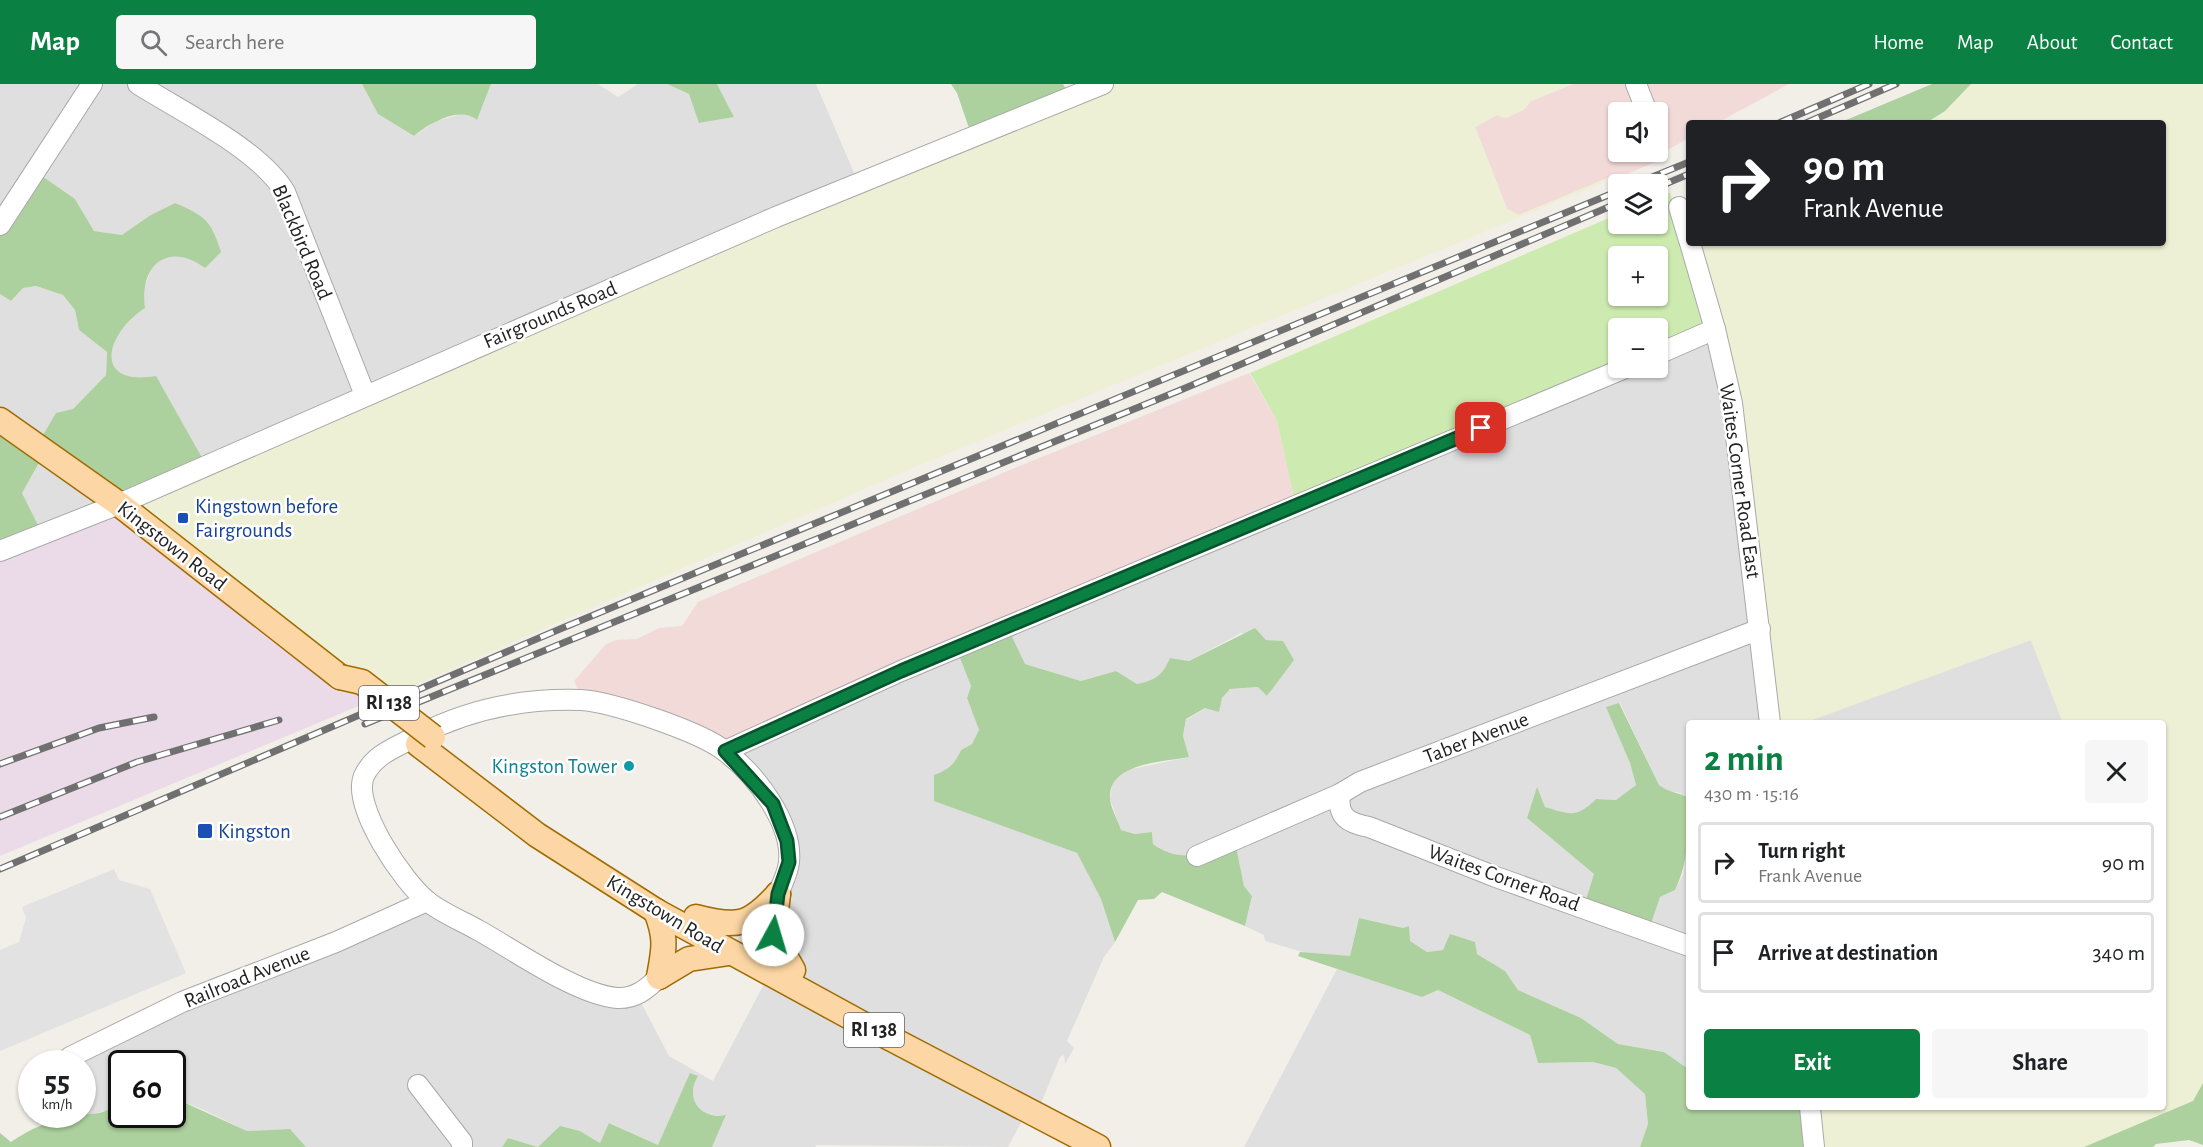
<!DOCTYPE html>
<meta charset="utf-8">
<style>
body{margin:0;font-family:"Alegreya Sans",sans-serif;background:#f6f6f6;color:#202124;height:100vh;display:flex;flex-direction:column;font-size:22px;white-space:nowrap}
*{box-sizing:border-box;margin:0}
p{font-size:20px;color:#757577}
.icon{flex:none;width:33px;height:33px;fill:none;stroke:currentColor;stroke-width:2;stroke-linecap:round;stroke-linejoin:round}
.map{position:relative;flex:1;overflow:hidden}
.sheet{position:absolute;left:1686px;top:636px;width:480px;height:390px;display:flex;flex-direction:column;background:#fff;border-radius:6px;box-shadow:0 2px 4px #0004}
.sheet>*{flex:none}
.hud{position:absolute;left:1686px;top:36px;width:480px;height:126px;border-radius:6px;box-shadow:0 2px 4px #0004;background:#202124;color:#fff;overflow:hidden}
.fabs{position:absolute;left:1608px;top:18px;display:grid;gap:12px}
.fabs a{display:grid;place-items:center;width:60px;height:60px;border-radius:6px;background:#fff;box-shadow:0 2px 4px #0004;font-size:30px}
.speed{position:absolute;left:18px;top:966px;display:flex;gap:12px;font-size:30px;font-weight:700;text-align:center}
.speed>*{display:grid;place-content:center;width:78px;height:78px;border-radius:50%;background:#fff;box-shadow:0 2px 4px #0004;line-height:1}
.speed small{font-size:15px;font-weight:400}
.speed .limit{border:3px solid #111;border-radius:9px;background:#fff;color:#111}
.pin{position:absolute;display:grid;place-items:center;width:51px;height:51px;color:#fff;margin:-26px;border-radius:12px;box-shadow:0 3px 9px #0006}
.me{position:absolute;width:66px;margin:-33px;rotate:6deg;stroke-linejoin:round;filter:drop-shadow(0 0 4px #0008)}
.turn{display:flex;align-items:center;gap:21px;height:126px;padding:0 18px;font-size:27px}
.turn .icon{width:78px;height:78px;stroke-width:2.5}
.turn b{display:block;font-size:42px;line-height:51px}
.round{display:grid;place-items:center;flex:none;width:63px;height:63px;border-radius:6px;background:#f6f6f6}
.summary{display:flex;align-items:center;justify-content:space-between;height:102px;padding:0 18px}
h1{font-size:36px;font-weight:700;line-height:45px;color:#0b8043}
.action{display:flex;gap:12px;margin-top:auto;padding:12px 18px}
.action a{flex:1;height:69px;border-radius:6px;background:#0b8043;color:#fff;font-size:24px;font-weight:700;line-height:69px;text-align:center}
.action a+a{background:#f6f6f6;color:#202124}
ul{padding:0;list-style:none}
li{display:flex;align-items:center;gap:18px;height:81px;margin:0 12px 9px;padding:0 6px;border:3px solid #e0e0e0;border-radius:6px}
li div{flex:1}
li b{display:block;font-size:22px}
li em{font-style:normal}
header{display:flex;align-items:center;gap:36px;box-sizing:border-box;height:84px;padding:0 30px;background:#0b8043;color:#fff}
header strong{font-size:28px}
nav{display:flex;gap:33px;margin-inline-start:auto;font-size:21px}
.search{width:420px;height:54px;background:#f6f6f6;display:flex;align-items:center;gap:15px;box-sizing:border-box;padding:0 21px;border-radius:6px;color:#757577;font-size:22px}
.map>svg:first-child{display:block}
.residential{fill:#e0dfdf}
.commercial{fill:#f2dad9;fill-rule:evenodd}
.industrial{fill:#ebdbe8}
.farmland{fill:#eef0d5}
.grass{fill:#cdebb0;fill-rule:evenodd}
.forest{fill:#add19e}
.parking{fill:#e2e2e2}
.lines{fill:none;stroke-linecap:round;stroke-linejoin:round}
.minor-casing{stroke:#a9a9a9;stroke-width:22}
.major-casing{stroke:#a06b00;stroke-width:27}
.minor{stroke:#fff;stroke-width:20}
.major{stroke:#fcd6a4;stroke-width:24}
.rail-casing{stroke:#707070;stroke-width:7}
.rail{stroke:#fff;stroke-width:4.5;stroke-dasharray:14;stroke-linecap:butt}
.major-bridge-casing{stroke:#a06b00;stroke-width:27;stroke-linecap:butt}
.major-bridge{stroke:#fcd6a4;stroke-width:24}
.route-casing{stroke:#07532c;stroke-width:15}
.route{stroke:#0b8043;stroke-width:10}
.transit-dot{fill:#1a4fb4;stroke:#fff;stroke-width:2}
.culture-dot{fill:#0f9aa8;stroke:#fff;stroke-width:2}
.labels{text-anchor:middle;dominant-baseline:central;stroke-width:5;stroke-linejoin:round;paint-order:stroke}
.shield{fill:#fff;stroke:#646464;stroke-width:1.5}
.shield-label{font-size:20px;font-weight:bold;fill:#222}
.street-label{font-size:21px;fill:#222;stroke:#fff}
.transit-label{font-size:21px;fill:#164399;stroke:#fff;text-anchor:start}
.culture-label{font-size:21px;fill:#0d838f;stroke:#fff;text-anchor:end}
</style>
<header>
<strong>Map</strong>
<div class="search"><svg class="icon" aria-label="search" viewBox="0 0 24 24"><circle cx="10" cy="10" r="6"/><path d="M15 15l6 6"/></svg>Search here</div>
<nav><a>Home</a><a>Map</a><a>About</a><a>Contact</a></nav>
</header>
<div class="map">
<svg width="2203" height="1063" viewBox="0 0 2203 1063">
<rect width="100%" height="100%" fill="#f2efe9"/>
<!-- residential -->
<g class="residential">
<path d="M 0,0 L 362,0 L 378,30 L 414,52 L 436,37 L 462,30 L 472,32 L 477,36 L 491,0 L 598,0 L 618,13 L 638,0 L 667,0 L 689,10 L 700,39 L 734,33 L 717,0 L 816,0 L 858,98 L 205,379 L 138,295 L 124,292 L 113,284 L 110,272 L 113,258 L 132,232 L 145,224 L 143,207 L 152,183 L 162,174 L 173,171 L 192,175 L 149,132 L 122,151 L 94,147 L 75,115 L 0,141 Z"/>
<path d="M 36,202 L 63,211 L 75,226 L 79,246 L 107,268 L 106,291 L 36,363 L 0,341 L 0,210 L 11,217 L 23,204 Z"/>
<path d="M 1714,244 L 1771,639 L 1689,639 L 1689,714 L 1678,708 L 1668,708 L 1659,701 L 1620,619 L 1607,623 L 1630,679 L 1636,701 L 1616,716 L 1596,715 L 1584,728 L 1572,731 L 1545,723 L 1537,704 L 1527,734 L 1594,790 L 1650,843 L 1660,813 L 1675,806 L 1683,791 L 1689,748 L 1689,1001 L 1665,968 L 1618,960 L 1581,934 L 1518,906 L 1505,887 L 1477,870 L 1443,866 L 1427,868 L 1410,857 L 1403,844 L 1359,834 L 1350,872 L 1313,871 L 1265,857 L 1264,851 L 1245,842 L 1252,812 L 1244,802 L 1236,762 L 1189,773 L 1162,767 L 1153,760 L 1152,748 L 1135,750 L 1121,746 L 1110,715 L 1112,699 L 1122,687 L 1189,673 L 1183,652 L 1186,636 L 1222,614 L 1230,605 L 1258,603 L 1268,612 L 1288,569 L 1283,557 L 1266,556 L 1241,549 L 1189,577 L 1170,574 L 1163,590 L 1156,596 L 1137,600 L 1116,587 L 1081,597 L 1025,580 L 1008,544 L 1623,284 L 1658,284 L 1658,269 Z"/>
<path d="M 44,370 L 113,413 L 41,447 L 22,409 Z"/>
<path d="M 2031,556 L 2063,639 L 1804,639 L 1854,620 Z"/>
<path d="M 958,569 L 971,602 L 967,614 L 979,646 L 972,660 L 961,666 L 956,678 L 946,687 L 934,716 L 1077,769 L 1101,815 L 1115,858 L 1104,873 L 1067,957 L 1074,964 L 1065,980 L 1064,971 L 1060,973 L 1039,1024 L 1025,1031 L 1008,1063 L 817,1061 L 815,1063 L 712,1063 L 726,1032 L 705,1030 L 696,1024 L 692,1012 L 695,997 L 658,1061 L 610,1039 L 600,1059 L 580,1047 L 538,1063 L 508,1054 L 502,1063 L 306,1063 L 290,1045 L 247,1047 L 202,1025 L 181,1017 L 173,1019 L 172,980 L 122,980 L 121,1013 L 116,1013 L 115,1019 L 108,1026 L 85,1032 L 75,1031 L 82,1030 L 82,980 L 44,979 L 41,975 L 419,822 L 592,916 L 637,911 L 669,972 L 713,997 L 765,898 L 733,863 L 748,856 L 761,841 L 783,772 L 778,741 L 734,683 L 750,653 Z"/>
<path d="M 1337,885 L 1422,913 L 1438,906 L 1530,951 L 1538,979 L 1593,978 L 1616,984 L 1645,1009 L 1648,1040 L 1640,1063 L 1244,1063 Z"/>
</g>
<!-- commercial -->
<g class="commercial">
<path d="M 1573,0 L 1789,0 L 1717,39 L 1689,39 L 1689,54 L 1662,69 L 1657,77 L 1646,82 L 1627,90 L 1610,93 L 1519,131 L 1507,125 L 1475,43 L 1497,31 L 1506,34 L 1523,26 L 1531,17 ZM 1618,28 L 1658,28 L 1658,68 L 1618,68 Z"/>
<path d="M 1249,289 L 1277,337 L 1295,419 L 769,643 L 731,677 L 702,658 L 586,622 L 574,597 L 606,560 L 616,556 L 637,555 L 659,544 L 682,542 L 698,518 L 1017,383 Z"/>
</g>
<!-- industrial -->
<path class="industrial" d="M 110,420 L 373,616 L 0,772 L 0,465 Z"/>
<!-- farmland -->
<g class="farmland">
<path d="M 1098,0 L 1573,0 L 1531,17 L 1523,26 L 1505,34 L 1497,31 L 1475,43 L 1507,125 L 1519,131 L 1610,93 L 1622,91 L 908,386 L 378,617 L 125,416 Z"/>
<path d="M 1971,0 L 2203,0 L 2203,999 L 2193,1017 L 2084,1063 L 1814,1063 L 1810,1023 L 2163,1023 L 2163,639 L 2063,639 L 2031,556 L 1804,639 L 1771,639 L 1737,355 L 1676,121 L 1689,116 L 1689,159 L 2163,159 L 2163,39 L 1926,39 L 1945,27 Z"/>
</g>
<!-- grass -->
<path class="grass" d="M 1668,109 L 1670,109 L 1714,238 L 1658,269 L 1658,244 L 1618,244 L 1618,284 L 1295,419 L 1277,337 L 1250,289 L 1618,130 L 1618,140 L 1658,140 L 1658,114 ZM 1618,172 L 1658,172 L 1658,212 L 1618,212 Z"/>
<!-- forest -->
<g class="forest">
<path d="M 362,0 L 491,0 L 477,36 C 460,21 428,40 414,52 L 378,30 Z"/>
<path d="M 667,0 L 717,0 L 734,33 L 699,39 L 689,10 Z"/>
<path d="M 951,0 L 1063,0 L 1069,10 L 971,50 L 957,9 Z"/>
<path d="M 1932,0 L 1971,0 L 1945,27 L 1926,39 L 1839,39 Z"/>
<path d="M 36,88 L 75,115 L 94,147 L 122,151 L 149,132 L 175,119 C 205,132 211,136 221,168 L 205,184 C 168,157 139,181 145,224 C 106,249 91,303 156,292 L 205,379 L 125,416 L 44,370 L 22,409 L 41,447 L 0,465 L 0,341 L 36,363 L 56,329 L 73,325 L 106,291 L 107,268 L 79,246 L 75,226 L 63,211 L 36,202 L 23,204 L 11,217 L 0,210 L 0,141 Z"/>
<path d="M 1008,544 L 1025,580 L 1081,597 L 1116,587 L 1137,600 C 1156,596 1162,592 1170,574 L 1189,577 L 1255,544 L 1266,556 L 1283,557 L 1294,576 L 1267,612 L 1258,603 L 1230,605 L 1222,614 L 1219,628 L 1205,624 L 1186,635 L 1183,652 L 1189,673 C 1163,678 1107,679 1110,715 C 1111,725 1118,736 1121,746 L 1135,750 L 1152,748 L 1153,760 C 1179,780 1207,769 1236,762 L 1244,802 L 1252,812 L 1245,842 L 1162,808 L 1154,815 L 1138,816 L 1115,858 L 1101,815 L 1077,769 L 934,717 L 934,691 C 948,686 955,680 961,666 L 972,660 L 979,646 L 967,614 L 971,602 L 958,569 Z"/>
<path d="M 1619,619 L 1659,701 C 1669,709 1678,708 1689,714 C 1689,745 1689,778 1675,806 L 1660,813 L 1650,843 L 1584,822 L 1594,790 L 1527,734 L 1537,703 L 1545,723 C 1570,730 1576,735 1596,715 L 1616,716 L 1636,701 L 1630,679 L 1606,623 Z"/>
<path d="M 1359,834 L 1403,844 L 1409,842 L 1410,857 L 1427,868 L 1443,866 L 1450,850 L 1475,858 L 1477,870 L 1505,887 L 1518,906 L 1581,934 L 1618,960 L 1664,968 L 1688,985 L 1689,1023 L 1810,1023 L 1814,1063 L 1640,1063 L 1648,1040 L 1645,1010 L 1616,984 L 1593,978 L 1538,979 L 1530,951 L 1438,906 L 1422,913 L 1298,872 L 1300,868 L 1350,872 Z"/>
<path d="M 690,989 L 698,992 C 684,1015 701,1036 726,1031 L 712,1063 L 502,1063 L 508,1054 L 538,1063 L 560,1042 L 580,1047 L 600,1059 L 609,1039 L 658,1061 Z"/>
<path d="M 2203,999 L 2203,1061 L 2189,1056 L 2156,1060 L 2153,1063 L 2084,1063 L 2193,1017 Z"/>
<path d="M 116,1013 L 121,1013 L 122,1030 L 172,1030 L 173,1019 L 181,1017 L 247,1047 L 290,1045 L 306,1063 L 0,1063 L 0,1049 L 11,1058 C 30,1045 50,1036 72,1032 C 84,1029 98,1032 109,1025 C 114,1022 115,1019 116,1013 Z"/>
</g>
<!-- parking -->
<path class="parking" d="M 114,785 L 119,796 L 150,805 L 186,889 L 0,967 L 0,866 L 19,858 L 26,834 L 22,823 Z"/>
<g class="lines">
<!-- minor casing -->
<g class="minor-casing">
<g id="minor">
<path d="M 138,0 C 182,28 259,65 285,108 L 365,311"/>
<path d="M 1636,0 L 1647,28"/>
<path d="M 1679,123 L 1689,156"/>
<path d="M 0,141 L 92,0"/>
<path d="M 1690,159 L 1715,245 L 1732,319 L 1770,639"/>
<path d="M 1658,270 L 1715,245"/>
<path d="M 0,467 L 119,420 L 776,133 L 1103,0"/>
<path d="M 725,667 L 901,587 L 1625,284"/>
<path d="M 1340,710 C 1337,733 1348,739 1369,743 L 1496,793 L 1689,862"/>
<path d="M 1197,772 L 1340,710 L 1360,698 L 1760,545"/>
<path d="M 659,893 C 647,905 635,915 617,914 C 578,911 514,866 478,846 C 462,837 442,829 427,817 C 404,799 351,722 364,692 C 374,670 397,663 417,652 C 467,626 523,614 581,616 C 612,618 702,648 726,668 C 755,690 793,739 789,778 C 788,789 782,800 778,810"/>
<path d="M 70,973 L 182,918 L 336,858 L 427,817"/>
<path d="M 418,1001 L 462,1058 L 462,1063"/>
<path d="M 1810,1023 L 1814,1063"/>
</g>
</g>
<!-- major casing -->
<g class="major-casing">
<g id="major">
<path d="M 0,336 L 119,420 L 340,593"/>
<path d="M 418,660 L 537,751 L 656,827 L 861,939 L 1098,1063"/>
<path d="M 778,810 L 773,851 L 793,886"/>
<path d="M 656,827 C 667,855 664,865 659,893"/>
<path d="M 696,833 C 737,844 749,842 778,810"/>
<path d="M 659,893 L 689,875 L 729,869"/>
</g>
</g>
<!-- minor -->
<use href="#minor" class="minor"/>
<!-- major -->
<use href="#major" class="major"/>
<!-- rail casing -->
<g class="rail-casing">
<g id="rail">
<path d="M 1779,39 L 1869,0"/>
<path d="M 1806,39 L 1896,0"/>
<path d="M 1635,100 L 1689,78"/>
<path d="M 1658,103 L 1689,90"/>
<path d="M 365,640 L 1183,305 L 1618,119"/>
<path d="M 0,680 L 99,644 L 154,633"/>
<path d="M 0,733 L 137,678 L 279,636"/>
<path d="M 0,785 L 560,545 L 1618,107"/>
</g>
</g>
<!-- rail -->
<use href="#rail" class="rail"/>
<!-- major-bridge casing -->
<g class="major-bridge-casing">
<path id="major-bridge" d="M 340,593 L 362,598 L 433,653"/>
</g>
<!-- major-bridge -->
<use href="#major-bridge" class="major-bridge"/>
</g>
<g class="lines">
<!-- route casing -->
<g class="route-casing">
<path id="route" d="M 773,851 L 778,810 L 789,778 L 787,757 L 773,720 L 725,667 L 901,587 L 1481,344"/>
</g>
<!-- route -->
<use href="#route" class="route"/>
</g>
<!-- markers -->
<g class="transit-dot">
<rect x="177" y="428" width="12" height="12" rx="3"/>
<rect x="197" y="739" width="16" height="16" rx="3"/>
</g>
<circle class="culture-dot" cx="629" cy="682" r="6"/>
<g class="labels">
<!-- shield labels -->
<g class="shield">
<rect x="359" y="602" width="60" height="34" rx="4.5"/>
<rect x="844" y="929" width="60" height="34" rx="4.5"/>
</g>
<g class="shield-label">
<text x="389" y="619">RI 138</text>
<text x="874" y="946">RI 138</text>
</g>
<!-- street labels -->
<g class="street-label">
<text transform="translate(302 158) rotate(67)">Blackbird Road</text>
<text transform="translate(550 231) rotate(-23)">Fairgrounds Road</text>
<text transform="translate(1740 397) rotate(82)">Waites Corner Road East</text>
<text transform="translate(172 462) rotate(38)">Kingstown Road</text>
<text transform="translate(1476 654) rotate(-21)">Taber Avenue</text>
<text transform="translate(1504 794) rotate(20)">Waites Corner Road</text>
<text transform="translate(665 830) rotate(31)">Kingstown Road</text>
<text transform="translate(247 893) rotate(-22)">Railroad Avenue</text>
</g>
<!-- transit labels -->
<g class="transit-label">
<text x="195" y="422">Kingstown before<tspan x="195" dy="24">Fairgrounds</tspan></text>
<text x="218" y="747">Kingston</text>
</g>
<!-- culture labels -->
<g class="culture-label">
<text x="617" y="682">Kingston Tower</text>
</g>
</g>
</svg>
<div class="fabs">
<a><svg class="icon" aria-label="sound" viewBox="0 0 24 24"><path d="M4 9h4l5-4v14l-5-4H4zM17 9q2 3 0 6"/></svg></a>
<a><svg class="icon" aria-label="layers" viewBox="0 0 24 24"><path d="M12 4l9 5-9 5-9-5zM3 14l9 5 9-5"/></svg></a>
<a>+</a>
<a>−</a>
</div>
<div class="speed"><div>55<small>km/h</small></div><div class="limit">60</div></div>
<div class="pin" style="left:1481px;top:344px;background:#d93025"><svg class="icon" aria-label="arrive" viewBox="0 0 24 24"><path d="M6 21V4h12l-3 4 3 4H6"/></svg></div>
<svg class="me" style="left:773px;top:851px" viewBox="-20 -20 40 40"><circle r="19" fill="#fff"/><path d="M0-13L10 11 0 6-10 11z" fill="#0b8043"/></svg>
<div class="hud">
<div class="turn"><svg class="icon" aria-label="right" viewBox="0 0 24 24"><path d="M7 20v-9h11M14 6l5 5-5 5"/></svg><div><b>90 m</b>Frank Avenue</div></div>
</div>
<section class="sheet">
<div class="summary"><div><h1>2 min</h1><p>430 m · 15:16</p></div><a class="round"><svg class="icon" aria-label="close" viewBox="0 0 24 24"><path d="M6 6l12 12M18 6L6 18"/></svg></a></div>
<ul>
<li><svg class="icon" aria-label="right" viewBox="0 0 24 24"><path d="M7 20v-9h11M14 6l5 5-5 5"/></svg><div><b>Turn right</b><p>Frank Avenue</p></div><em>90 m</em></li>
<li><svg class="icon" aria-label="arrive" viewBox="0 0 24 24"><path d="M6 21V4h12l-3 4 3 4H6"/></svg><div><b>Arrive at destination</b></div><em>340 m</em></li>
</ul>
<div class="action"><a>Exit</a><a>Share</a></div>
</section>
</div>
